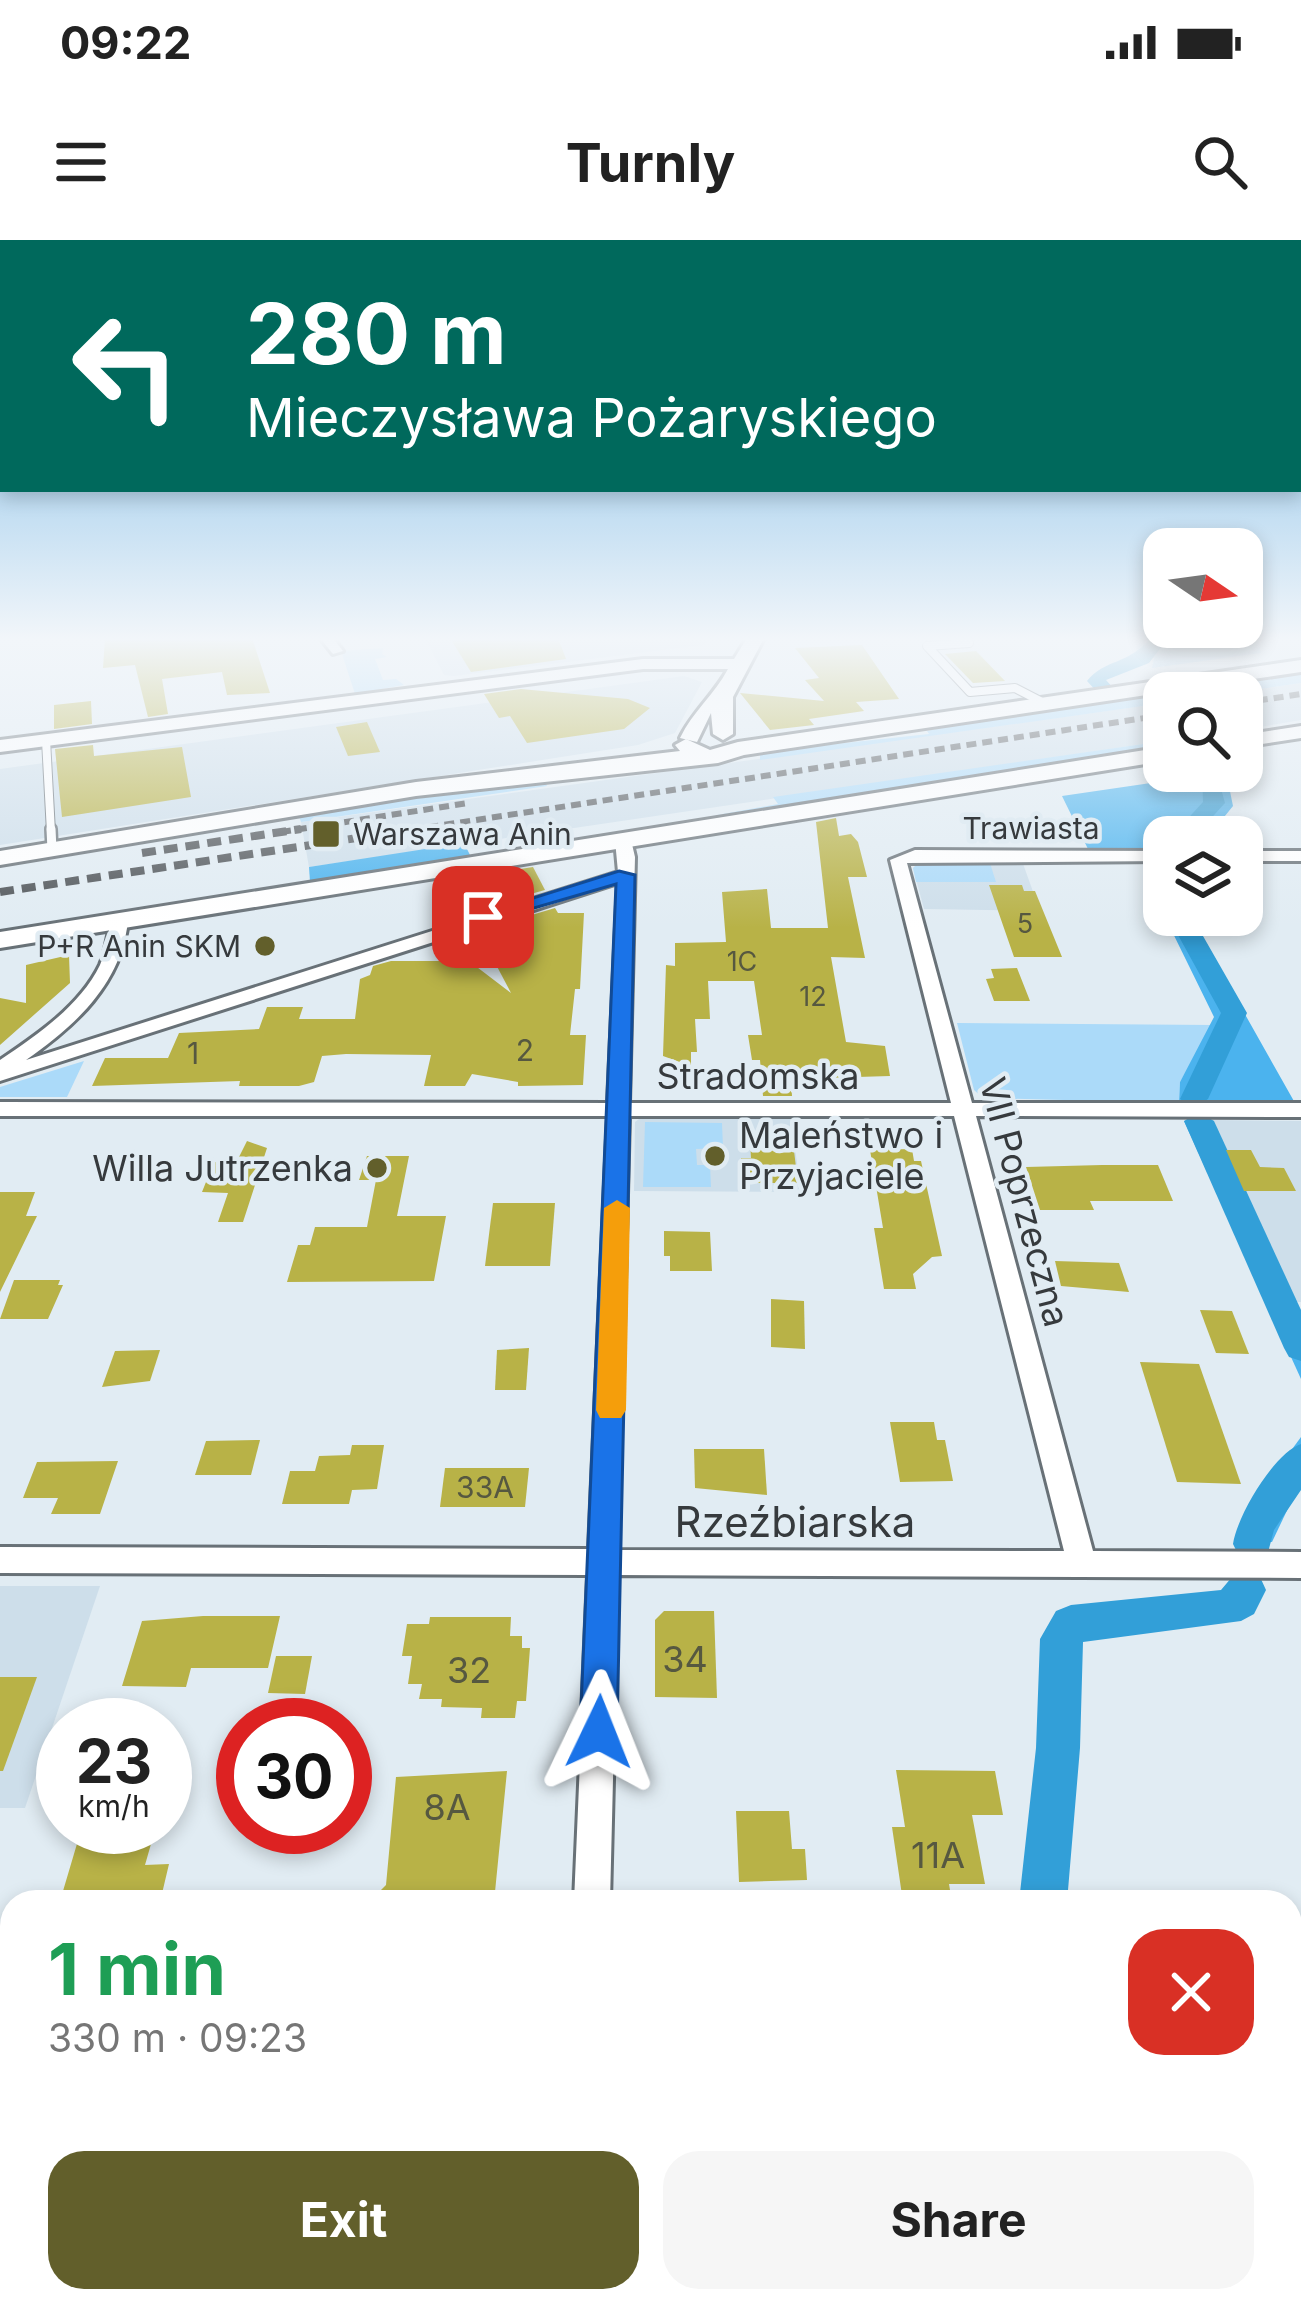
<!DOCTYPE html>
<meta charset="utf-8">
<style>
body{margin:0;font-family:Inter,sans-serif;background:#f6f6f6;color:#222;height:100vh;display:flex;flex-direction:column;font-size:45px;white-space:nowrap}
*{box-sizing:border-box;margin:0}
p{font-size:39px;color:#767676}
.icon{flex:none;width:66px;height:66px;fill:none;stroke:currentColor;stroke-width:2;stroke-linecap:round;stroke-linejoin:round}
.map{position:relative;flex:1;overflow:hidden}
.panel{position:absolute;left:0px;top:1650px;width:1302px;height:423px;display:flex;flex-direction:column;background:#fff;border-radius:36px 36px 0 0;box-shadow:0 6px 18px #0003}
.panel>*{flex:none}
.hud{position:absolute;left:0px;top:0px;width:1302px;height:252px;box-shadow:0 6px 18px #0003;background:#00695c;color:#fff;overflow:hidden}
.needle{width:78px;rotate:103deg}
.tools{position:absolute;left:1143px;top:288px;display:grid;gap:24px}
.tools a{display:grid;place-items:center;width:120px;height:120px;border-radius:24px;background:#fff;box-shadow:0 6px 18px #0003;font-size:60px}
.speed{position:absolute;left:36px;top:1458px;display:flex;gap:24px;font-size:60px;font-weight:700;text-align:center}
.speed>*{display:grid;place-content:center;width:156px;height:156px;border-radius:50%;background:#fff;box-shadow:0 6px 18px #0003;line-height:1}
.speed small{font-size:30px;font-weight:400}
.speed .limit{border:18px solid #d22;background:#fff;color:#111}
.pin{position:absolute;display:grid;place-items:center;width:102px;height:102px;color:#fff;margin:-51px;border-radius:24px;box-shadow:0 6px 18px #0006}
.me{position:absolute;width:132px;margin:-66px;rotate:2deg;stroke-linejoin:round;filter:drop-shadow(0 0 9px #0008)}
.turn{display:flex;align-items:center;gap:42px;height:252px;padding:0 48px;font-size:54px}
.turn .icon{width:156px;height:156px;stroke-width:2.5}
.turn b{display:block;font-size:84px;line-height:102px}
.round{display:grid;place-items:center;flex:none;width:126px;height:126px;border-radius:36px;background:#f6f6f6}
.head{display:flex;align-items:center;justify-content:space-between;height:204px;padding:0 48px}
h1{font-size:72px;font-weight:700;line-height:90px;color:#1e9e55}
.button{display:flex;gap:24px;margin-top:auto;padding:24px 48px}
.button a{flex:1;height:138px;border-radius:36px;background:#625f2b;color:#fff;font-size:48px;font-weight:700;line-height:138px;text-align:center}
.button a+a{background:#f6f6f6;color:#222}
.status{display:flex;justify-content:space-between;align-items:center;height:84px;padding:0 60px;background:#fff;direction:ltr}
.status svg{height:33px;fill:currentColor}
header{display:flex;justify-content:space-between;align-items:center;height:156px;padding:0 48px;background:#fff;font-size:54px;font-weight:700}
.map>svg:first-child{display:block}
.built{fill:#cddeea}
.green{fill:#abdaf9}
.forest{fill:#4bb3ee}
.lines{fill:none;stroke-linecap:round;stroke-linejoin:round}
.canal{fill:#329fd8;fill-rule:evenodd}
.building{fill:#b8b247}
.service-far1-casing{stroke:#687177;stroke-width:10}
.service-casing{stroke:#687177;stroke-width:14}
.minor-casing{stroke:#687177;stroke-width:6}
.tertiary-casing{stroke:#687177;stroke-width:6}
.secondary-casing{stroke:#687177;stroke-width:6}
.service-far1{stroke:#fff;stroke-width:8}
.service{stroke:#fff;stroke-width:9}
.minor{fill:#fff;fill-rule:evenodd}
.tertiary{fill:#fff;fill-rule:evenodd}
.secondary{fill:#fff;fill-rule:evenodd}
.rail-far1{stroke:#505559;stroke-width:6;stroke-dasharray:10 6;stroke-linecap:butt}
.rail{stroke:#505559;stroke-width:8;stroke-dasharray:14 8;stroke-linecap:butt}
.route{fill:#1a73e8;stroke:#114b97;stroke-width:3}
.slow{fill:#f59e0b}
.poi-dot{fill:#625f2b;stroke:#e1ecf3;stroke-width:4.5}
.labels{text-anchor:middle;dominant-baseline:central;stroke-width:9;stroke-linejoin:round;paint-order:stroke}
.far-number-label{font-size:27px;fill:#565840}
.far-street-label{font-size:30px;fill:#363a3d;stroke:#e1ecf3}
.far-poi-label{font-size:30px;fill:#363a3d;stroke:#e1ecf3;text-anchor:start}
.number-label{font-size:30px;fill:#565840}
.street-label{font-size:36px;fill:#363a3d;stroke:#e1ecf3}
.poi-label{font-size:36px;fill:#363a3d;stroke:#e1ecf3;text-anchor:start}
.near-number-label{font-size:36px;fill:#565840}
.near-street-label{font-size:42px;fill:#363a3d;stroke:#e1ecf3}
</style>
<div class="status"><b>09:22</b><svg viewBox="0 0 49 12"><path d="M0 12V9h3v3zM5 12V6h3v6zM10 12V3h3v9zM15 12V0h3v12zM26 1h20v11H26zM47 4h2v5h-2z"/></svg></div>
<header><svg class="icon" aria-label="menu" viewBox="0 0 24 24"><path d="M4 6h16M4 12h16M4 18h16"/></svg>Turnly<svg class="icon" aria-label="search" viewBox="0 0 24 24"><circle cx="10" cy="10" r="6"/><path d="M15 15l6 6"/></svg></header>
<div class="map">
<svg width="1301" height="2072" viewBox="0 0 1301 2072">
<rect width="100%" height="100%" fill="#e1ecf3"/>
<!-- built -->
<g class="built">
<path d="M 425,398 L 708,398 L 704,405 L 454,436 L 444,435 Z"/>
<path d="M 684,436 L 702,442 L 675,493 L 638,505 L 0,605 L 0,529 Z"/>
<path d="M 1301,443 L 1301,480 L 1242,490 L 1242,453 L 1231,453 Z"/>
<path d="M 1164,463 L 1164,501 L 309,627 L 301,582 Z"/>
<path d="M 922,620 L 1022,621 L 1040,671 L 924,669 L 913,628 Z"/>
<path d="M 639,879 L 791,879 L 801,952 L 634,951 L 635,882 Z"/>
<path d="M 1211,880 L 1301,881 L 1301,1062 L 1296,1062 Z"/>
<path d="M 0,1346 L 100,1346 L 25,1568 L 0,1568 Z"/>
</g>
<!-- green -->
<g class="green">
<path d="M 1143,398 L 1257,398 L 1261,413 L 1152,428 L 1154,418 L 1136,408 Z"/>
<path d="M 383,408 L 382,414 L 387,417 L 375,419 L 383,440 L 396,439 L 404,445 L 355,454 L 341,411 Z"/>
<path d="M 1301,431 L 1301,443 L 1231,453 L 1164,453 L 1164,463 L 760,520 L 760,512 L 929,494 L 927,491 L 974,480 Z"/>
<path d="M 1164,501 L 1164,506 L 712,576 L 778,564 L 773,557 Z"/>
<path d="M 543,539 L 547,546 L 301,582 L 299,576 Z"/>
<path d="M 922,620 L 989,620 L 996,642 L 916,642 L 913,628 Z"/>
<path d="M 957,783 L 1213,785 L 1180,842 L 1179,863 L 983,858 L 974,850 Z"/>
<path d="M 84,821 L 67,857 L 0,857 L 0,847 Z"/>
<path d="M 645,882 L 722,883 L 723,908 L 696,909 L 697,925 L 710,925 L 711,947 L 643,947 Z"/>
</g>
<!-- forest -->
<g class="forest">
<path d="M 1226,532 L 1233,566 L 1208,597 L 1164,597 L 1164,610 L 1088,609 L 1062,556 Z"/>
<path d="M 464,603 L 471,617 L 310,642 L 309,627 Z"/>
<path d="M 1143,622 L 1164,622 L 1164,675 L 1189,675 L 1295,863 L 1179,863 L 1180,842 L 1214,777 L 1162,671 Z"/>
<path d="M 1211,880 L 1301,1073 L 1301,1139 L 1184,881 Z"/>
<path d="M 1301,1197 L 1301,1241 L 1272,1302 L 1242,1302 L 1265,1246 Z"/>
</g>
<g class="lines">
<!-- canal -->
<g class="canal">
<path d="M 1150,398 L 1168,398 L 1149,423 L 1106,440 L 1115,450 L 1113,454 L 1099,454 L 1087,441 C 1104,419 1129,425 1150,398 Z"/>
<path d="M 1202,531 L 1216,531 L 1225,563 L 1194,597 L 1171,597 L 1203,562 Z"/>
<path d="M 1157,615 L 1164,617 L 1164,655 L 1152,648 L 1146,622 Z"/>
<path d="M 1167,675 L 1191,675 L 1247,773 L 1208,859 L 1194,868 L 1180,859 L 1221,773 Z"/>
<path d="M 1199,872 L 1214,881 L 1301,1070 L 1301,1121 L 1289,1117 L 1284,1108 L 1184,881 Z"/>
<path d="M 1301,1204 L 1301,1250 L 1274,1290 L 1267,1316 L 1253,1321 L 1239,1316 L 1233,1304 C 1237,1276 1274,1213 1301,1204 Z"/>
<path d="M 1246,1332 L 1260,1337 L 1266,1350 L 1254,1374 L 1241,1381 L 1083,1402 L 1080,1508 L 1067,1662 L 1019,1662 L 1036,1508 L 1040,1399 L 1056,1371 L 1071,1365 L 1221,1350 L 1232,1337 Z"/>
<path d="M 1005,2061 L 1063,2061 L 1066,2072 L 1008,2072 Z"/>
</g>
</g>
<!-- building -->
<g class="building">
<path d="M 105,398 L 252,398 L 270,453 L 227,455 L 222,432 L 162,439 L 168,474 L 148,477 L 135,425 L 103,428 Z"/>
<path d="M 450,398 L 558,398 L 566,419 L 471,432 Z"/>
<path d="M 862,405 L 899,459 L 856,462 L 864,471 L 809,479 L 814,485 L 770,490 L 740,453 L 824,461 L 805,440 L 819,438 L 795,408 Z"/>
<path d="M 976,411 L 1005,441 L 973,443 L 945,414 Z"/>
<path d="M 521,449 L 628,459 L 650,468 L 624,489 L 527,503 L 510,476 L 499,478 L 484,454 Z"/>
<path d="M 91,461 L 92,484 L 54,489 L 54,465 Z"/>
<path d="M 367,482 L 380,512 L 348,516 L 336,487 Z"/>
<path d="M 93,505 L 94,516 L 182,507 L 191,557 L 62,577 L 55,509 Z"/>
<path d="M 836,578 L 839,596 L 851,594 L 858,602 L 867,637 L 848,637 L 865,718 L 831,717 L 846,802 L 885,806 L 890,836 L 791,839 L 792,856 L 763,856 L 760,820 L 752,820 L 748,795 L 762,795 L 754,741 L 708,741 L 710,779 L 695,779 L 697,812 L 691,812 L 691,826 L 663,816 L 666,725 L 675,726 L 675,703 L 726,702 L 722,652 L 767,649 L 771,688 L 828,688 L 816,582 Z"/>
<path d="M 533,627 L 545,650 L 498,663 L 484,635 Z"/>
<path d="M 989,645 L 1022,645 L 1024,651 L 1035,651 L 1062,717 L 1014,717 Z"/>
<path d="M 555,668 L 558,673 L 584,673 L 580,749 L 575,749 L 570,795 L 586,795 L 583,845 L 518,846 L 518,842 L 472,834 L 465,846 L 424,846 L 431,815 L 346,814 L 322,816 L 314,842 L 299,846 L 239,846 L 240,841 L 92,846 L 105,818 L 168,818 L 179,793 L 259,789 L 267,767 L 303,767 L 299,779 L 355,779 L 360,739 L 370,735 L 373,726 L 391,721 L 469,721 L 511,753 L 493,719 L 520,719 L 525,677 Z"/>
<path d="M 69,715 L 70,743 L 0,805 L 0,758 L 26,763 L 26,725 Z"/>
<path d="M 1017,728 L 1030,761 L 994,761 L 986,739 L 994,738 L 991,729 Z"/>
<path d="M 247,901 L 267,908 L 243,982 L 218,982 L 228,953 L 202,952 L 214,922 L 236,923 Z"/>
<path d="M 750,901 L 776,902 L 777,911 L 794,911 L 798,943 L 741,943 L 741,918 L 751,918 Z"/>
<path d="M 912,909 L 914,921 L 921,921 L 942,1016 L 932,1017 L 913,1034 L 916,1049 L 884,1049 L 874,988 L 883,988 L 870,910 Z"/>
<path d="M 1226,910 L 1251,910 L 1260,927 L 1284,928 L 1296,951 L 1244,951 Z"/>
<path d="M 367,916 L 409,916 L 397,976 L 446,976 L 434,1041 L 287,1042 L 298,1005 L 310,1005 L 315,987 L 367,987 L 376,940 L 359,940 Z"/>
<path d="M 1102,925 L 1158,925 L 1173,961 L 1090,961 L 1094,970 L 1040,970 L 1026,927 Z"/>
<path d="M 0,952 L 35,952 L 26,976 L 37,976 L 0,1052 Z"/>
<path d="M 493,963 L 555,963 L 550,1026 L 485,1026 Z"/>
<path d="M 664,991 L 710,992 L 712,1031 L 670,1031 L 670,1016 L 664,1016 Z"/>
<path d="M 1055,1021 L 1119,1023 L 1129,1052 L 1061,1046 Z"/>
<path d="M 14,1040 L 60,1040 L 58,1045 L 63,1045 L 48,1079 L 0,1079 Z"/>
<path d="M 771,1059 L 804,1061 L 805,1109 L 771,1107 Z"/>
<path d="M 1200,1070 L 1232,1071 L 1249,1114 L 1216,1113 Z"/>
<path d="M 529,1108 L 526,1150 L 495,1150 L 497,1110 Z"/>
<path d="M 160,1110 L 150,1141 L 102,1147 L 115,1111 Z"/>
<path d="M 1140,1122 L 1199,1124 L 1241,1244 L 1177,1242 Z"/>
<path d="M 890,1182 L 934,1182 L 937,1200 L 945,1200 L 953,1241 L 900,1242 Z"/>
<path d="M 260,1200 L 251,1235 L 195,1235 L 206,1201 Z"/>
<path d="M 352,1205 L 384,1205 L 377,1249 L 352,1250 L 349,1264 L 282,1264 L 290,1231 L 315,1231 L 319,1216 L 350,1215 Z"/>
<path d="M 694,1209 L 764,1209 L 767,1255 L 695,1248 Z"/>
<path d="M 118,1221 L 100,1274 L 51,1274 L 58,1258 L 23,1258 L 37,1222 Z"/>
<path d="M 445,1228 L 529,1228 L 525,1267 L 440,1267 Z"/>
<path d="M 664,1371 L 714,1371 L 717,1458 L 655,1457 L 655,1380 Z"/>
<path d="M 203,1376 L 280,1376 L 268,1428 L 191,1428 L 186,1447 L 122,1446 L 142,1381 Z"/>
<path d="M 430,1377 L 511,1377 L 510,1396 L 522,1396 L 522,1408 L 530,1408 L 526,1461 L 517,1461 L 515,1478 L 481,1478 L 482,1468 L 441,1467 L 442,1459 L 419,1459 L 422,1444 L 408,1444 L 412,1416 L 402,1416 L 407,1384 L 429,1384 Z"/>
<path d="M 276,1416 L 312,1416 L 305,1454 L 268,1453 Z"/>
<path d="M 0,1437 L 37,1437 L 3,1531 L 0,1531 Z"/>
<path d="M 896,1530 L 995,1531 L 1003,1575 L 972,1575 L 985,1644 L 949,1644 L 952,1662 L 903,1662 L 892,1587 L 905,1587 Z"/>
<path d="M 507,1531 L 494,1662 L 369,1662 L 386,1645 L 396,1537 Z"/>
<path d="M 736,1571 L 789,1571 L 792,1609 L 805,1609 L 807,1640 L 739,1642 Z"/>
<path d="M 79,1597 L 153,1597 L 145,1625 L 169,1624 L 160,1662 L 88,1662 L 91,1651 L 63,1651 Z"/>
</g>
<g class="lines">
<!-- service-far1 casing -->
<g class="service-far1-casing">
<g id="service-far1">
<path d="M 968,398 L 969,403 L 927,406 L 970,452 L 1015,448 L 1046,464"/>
<path d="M 46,500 L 51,592"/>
</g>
</g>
<!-- service casing -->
<g class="service-casing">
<path id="service" d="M 51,589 L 52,610"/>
</g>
<!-- minor casing -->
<g class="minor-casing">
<g id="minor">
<path d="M 320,398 L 333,398 L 343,411 L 333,414 Z"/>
<path d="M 623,595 L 631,600 L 635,617 L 629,863 L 951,863 L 890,620 L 915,610 L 1164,611 L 1164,621 L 907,623 L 972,863 L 1301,863 L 1301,877 L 976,876 L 1093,1311 L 1301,1312 L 1301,1338 L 618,1335 L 610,1662 L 574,1662 L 588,1335 L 0,1333 L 0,1307 L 589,1309 L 608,876 L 0,876 L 0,862 L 608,863 L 618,643 L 0,841 L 0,820 C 37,795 80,766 100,725 C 107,709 107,693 113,677 L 128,681 C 121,744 76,785 26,820 L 618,632 L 615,600 ZM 629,876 L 954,876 L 1064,1311 L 618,1310 Z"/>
<rect x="1242" y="611" width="59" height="10"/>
<path d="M 554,2061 L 596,2061 L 595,2072 L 553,2072 Z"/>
</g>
</g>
<!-- tertiary casing -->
<g class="tertiary-casing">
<path id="tertiary" d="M 747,398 L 764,398 L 733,457 L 733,494 L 723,500 L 713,494 L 711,473 L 697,502 L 680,498 C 693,471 715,454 728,429 L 643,429 L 0,512 L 0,500 L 643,419 L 734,419 Z"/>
</g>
<!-- secondary casing -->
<g class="secondary-casing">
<g id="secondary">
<path d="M 1301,420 L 1301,432 L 744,515 L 718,523 L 416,556 L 0,625 L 0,611 L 416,542 L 680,511 L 675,505 L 686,499 L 710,510 L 738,502 Z"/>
<path d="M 1301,486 L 1301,498 L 1242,507 L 1242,495 Z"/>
<path d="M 1164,507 L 1164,521 L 0,708 L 0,692 Z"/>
</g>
</g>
<!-- service-far1 -->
<use href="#service-far1" class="service-far1"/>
<!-- service -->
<use href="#service" class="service"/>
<!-- minor -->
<use href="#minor" class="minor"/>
<!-- tertiary -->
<use href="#tertiary" class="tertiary"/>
<!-- secondary -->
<use href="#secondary" class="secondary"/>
<!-- rail-far1 -->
<g class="rail-far1">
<path d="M 1242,463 L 1301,454"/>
<path d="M 281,592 L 468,563"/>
<path d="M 397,592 L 1164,475"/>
</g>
<!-- rail -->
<g class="rail">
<path d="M 142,613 L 301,589"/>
<path d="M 0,652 L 417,589"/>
</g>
</g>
<!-- sky -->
<linearGradient id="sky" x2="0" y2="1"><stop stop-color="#5face2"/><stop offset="0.58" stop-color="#f2f6fa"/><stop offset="1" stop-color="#f2f6fa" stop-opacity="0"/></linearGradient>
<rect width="1301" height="688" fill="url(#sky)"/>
<!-- route -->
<path class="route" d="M 619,631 L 635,635 L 617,1492 L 612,1505 L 599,1510 L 586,1505 L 580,1492 L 616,644 L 483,683 L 473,677 Z"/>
<!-- slow -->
<path class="slow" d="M 617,960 L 630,968 L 626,1170 L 621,1178 L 600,1178 L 596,1170 L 604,968 Z"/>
<!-- markers -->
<g class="poi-dot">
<rect x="311" y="579" width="30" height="30" rx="6"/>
<circle cx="265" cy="706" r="12"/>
<circle cx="715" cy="916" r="12"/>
<circle cx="377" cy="928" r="12"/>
</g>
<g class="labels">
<!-- far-number labels -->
<g class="far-number-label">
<text x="1025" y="683">5</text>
<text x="742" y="721">1C</text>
<text x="813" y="756">12</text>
</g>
<!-- far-street labels -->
<g class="far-street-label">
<text x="1031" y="588">Trawiasta</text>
</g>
<!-- far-poi labels -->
<g class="far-poi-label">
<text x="353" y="594">Warszawa Anin</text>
<text x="241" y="706" text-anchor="end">P+R Anin SKM</text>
</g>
<!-- number labels -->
<g class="number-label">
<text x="525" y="810">2</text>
<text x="193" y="813">1</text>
<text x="485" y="1247">33A</text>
</g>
<!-- street labels -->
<g class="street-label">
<text x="758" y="836">Stradomska</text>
<text transform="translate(1025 962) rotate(75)">VII Poprzeczna</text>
</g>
<!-- poi labels -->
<g class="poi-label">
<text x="739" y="895">Maleństwo i<tspan x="739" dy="41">Przyjaciele</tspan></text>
<text x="353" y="928" text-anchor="end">Willa Jutrzenka</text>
</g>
<!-- near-number labels -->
<g class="near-number-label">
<text x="685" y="1419">34</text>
<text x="469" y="1430">32</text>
<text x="447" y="1567">8A</text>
<text x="938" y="1615">11A</text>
</g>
<!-- near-street labels -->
<g class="near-street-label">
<text x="795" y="1281">Rzeźbiarska</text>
</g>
</g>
</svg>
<div class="tools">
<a><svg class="needle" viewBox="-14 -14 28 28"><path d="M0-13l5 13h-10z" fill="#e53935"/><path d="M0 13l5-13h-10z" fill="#767676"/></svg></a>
<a><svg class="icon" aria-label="search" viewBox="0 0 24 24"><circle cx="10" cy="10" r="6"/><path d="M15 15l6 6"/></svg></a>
<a><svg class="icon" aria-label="layers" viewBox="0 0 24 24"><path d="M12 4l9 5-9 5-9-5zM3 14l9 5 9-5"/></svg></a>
</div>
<div class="speed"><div>23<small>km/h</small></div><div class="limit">30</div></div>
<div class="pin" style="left:483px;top:677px;background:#d93025"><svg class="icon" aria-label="arrive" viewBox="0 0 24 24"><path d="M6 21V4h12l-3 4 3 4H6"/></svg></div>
<svg class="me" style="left:599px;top:1492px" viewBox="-20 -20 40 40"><path d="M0-17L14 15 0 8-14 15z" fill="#1a73e8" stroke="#fff" stroke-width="4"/></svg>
<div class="hud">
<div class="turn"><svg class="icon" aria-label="left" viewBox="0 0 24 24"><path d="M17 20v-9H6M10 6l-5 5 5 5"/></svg><div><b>280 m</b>Mieczysława Pożaryskiego</div></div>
</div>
<section class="panel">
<div class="head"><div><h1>1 min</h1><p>330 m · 09:23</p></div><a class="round" style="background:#d93025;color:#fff"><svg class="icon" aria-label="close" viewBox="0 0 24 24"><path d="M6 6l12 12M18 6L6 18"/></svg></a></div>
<div class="button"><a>Exit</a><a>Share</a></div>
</section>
</div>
